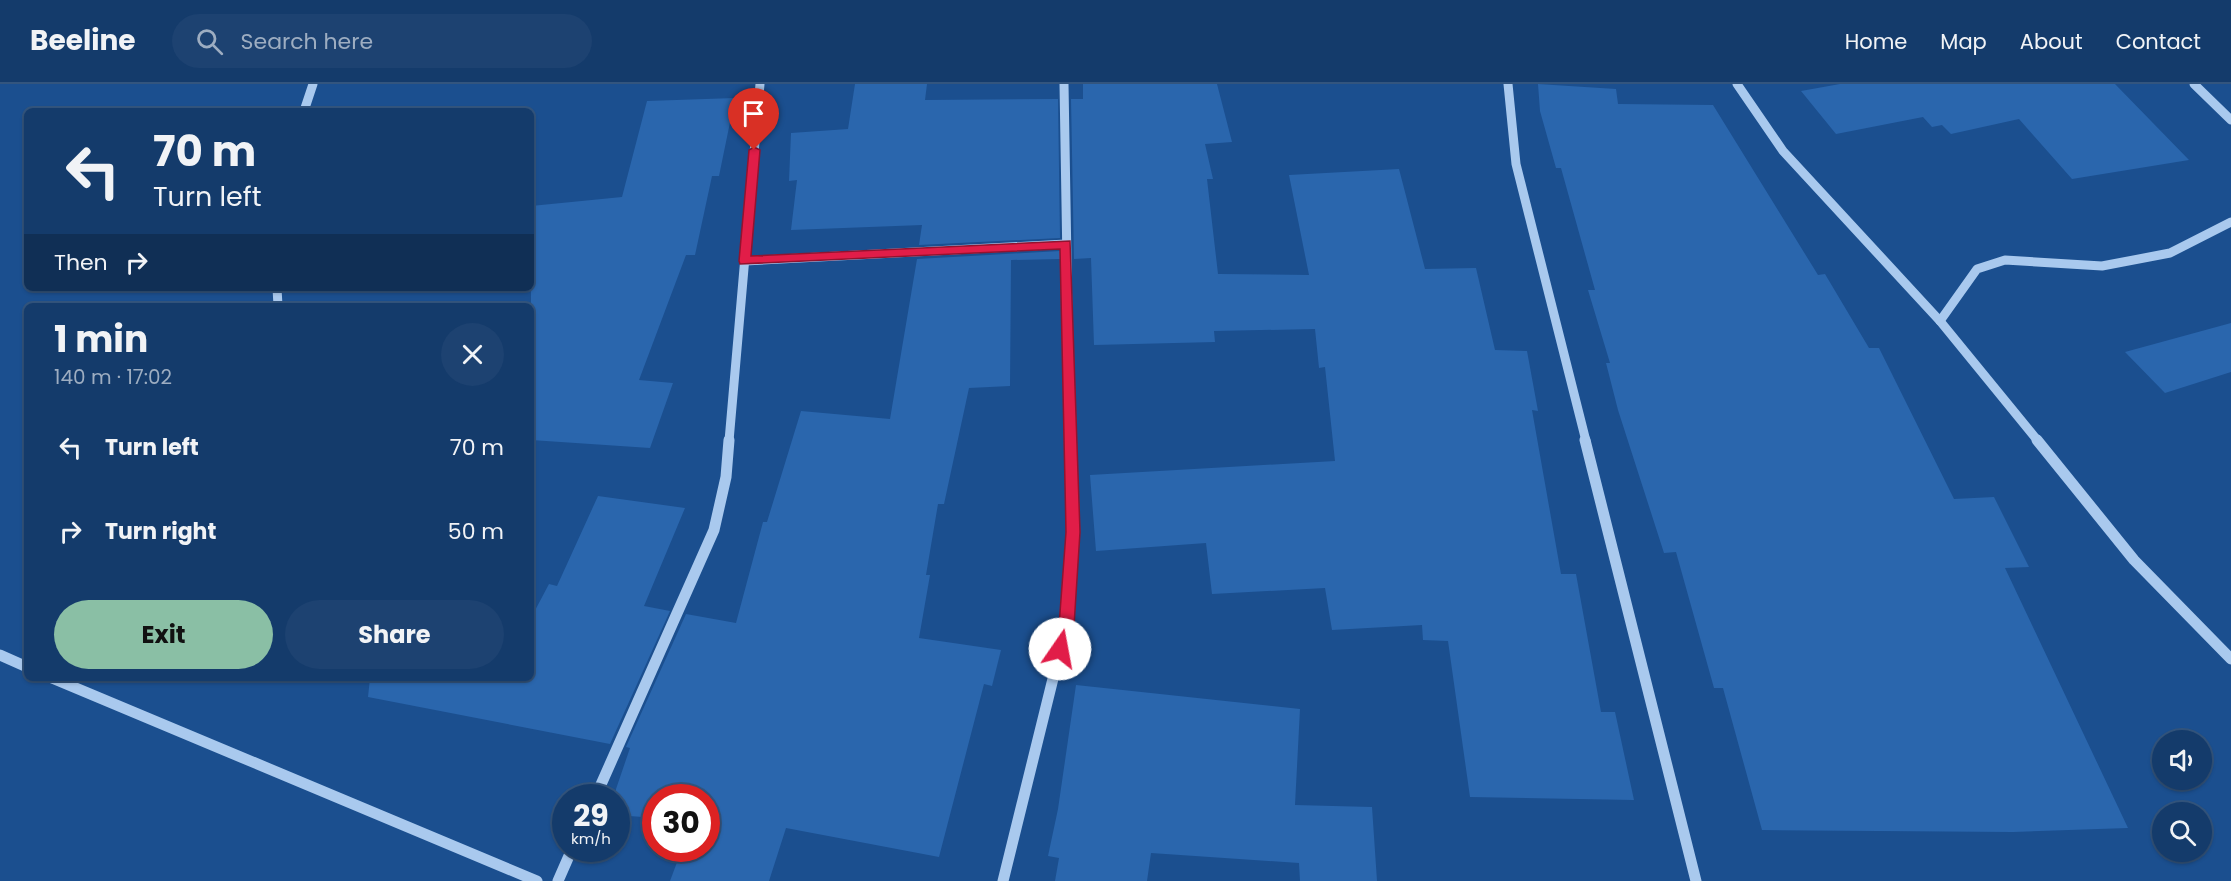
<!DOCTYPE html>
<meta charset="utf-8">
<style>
body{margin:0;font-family:Poppins,sans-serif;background:#1d4271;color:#f1f3f6;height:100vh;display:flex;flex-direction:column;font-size:22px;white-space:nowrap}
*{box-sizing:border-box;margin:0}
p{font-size:20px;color:#9dadc1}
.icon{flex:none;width:33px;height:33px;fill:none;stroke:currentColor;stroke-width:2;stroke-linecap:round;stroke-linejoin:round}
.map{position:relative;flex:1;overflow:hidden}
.drawer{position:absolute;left:24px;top:219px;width:510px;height:378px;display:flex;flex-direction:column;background:#143b6b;border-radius:9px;box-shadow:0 2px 4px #0004,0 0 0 2px #33557e}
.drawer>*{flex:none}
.hud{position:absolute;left:24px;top:24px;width:510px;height:183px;border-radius:9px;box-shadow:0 2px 4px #0004,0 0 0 2px #33557e;background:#143b6b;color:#f1f3f6;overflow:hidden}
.fabs{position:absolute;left:2152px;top:646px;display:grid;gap:12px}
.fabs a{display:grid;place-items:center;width:60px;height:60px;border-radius:50%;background:#143b6b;box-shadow:0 2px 4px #0004,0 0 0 2px #33557e;font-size:30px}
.speed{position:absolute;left:552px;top:700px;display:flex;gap:12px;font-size:30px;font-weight:700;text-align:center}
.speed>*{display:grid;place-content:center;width:78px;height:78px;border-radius:50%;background:#143b6b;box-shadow:0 2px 4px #0004,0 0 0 2px #33557e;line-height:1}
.speed small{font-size:15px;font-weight:400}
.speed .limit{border:9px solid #d22;background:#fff;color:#111}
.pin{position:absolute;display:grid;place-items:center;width:51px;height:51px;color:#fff;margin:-62px -26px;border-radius:50% 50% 50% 0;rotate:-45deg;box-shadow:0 0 6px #0007}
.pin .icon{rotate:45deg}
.me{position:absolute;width:66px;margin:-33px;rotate:12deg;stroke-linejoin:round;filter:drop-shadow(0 0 4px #0008)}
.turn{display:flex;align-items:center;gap:21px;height:126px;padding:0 30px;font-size:27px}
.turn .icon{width:78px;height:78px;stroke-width:2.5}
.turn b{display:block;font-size:42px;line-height:51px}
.then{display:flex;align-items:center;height:57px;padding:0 30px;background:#0003;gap:12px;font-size:22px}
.round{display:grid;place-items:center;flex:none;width:63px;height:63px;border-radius:32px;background:#1d4271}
.head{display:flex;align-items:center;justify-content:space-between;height:102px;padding:0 30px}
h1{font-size:36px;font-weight:700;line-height:45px}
.button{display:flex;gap:12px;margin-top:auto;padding:12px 30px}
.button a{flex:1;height:69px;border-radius:36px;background:#8abfa5;color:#111;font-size:24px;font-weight:700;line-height:69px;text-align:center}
.button a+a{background:#1d4271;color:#f1f3f6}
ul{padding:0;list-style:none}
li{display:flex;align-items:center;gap:18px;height:84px;padding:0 30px}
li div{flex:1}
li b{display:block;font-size:22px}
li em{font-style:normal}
header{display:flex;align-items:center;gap:36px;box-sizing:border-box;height:84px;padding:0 30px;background:#143b6b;border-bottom:2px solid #33557e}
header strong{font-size:28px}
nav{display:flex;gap:33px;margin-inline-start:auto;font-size:21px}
.search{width:420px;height:54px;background:#1d4271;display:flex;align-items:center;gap:15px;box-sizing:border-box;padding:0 21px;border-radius:33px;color:#9dadc1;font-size:22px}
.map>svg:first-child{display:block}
.building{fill:#2a66ad}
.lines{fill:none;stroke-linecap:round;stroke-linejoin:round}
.minor-far1{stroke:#a9c9ee;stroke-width:9}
.minor{stroke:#a9c9ee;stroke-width:11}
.route{fill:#e11d48;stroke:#92132f;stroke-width:1.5}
</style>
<header>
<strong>Beeline</strong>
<div class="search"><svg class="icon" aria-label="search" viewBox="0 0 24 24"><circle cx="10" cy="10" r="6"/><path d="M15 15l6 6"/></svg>Search here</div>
<nav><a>Home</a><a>Map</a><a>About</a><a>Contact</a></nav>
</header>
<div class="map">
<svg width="2231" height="797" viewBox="0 0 2231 797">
<rect width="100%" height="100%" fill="#1b4f8f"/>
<!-- building -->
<g class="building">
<path d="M 855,0 L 927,0 L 925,16 L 1058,15 L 1060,154 L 919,161 L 922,141 L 791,146 L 797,96 L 789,97 L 791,49 L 848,45 Z"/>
<path d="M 1083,0 L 1217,0 L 1232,58 L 1205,60 L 1213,95 L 1207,95 L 1218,190 L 1309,191 L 1289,91 L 1399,85 L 1425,185 L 1476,184 L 1495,266 L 1527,267 L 1538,327 L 1532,326 L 1561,490 L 1576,490 L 1601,628 L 1615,628 L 1634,716 L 1470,713 L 1448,557 L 1423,556 L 1422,541 L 1332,546 L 1325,504 L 1212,510 L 1206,459 L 1096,467 L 1090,391 L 1335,377 L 1325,283 L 1319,284 L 1315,245 L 1214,247 L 1215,258 L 1094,261 L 1091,174 L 1074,175 L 1071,15 L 1083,15 Z"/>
<path d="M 1538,0 L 1616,5 L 1618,20 L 1713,21 L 1818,191 L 1825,190 L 1869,264 L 1879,264 L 1954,415 L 1994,413 L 2029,483 L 2005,484 L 2128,744 L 2013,748 L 1762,746 L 1723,604 L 1714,604 L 1676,468 L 1664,469 L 1618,326 L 1606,279 L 1610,279 L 1588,206 L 1595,206 L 1561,84 L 1556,84 L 1540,27 Z"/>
<path d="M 1840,0 L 2115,0 L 2189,76 L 2072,95 L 2019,35 L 1951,50 L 1942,41 L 1932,43 L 1923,33 L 1836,50 L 1801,7 Z"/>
<path d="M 735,14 L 719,92 L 712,92 L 695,171 L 686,171 L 639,296 L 673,299 L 650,364 L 531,356 L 531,122 L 622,113 L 647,17 Z"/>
<path d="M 1060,167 L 1060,175 L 1011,176 L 1010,302 L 969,304 L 944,420 L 938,420 L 926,491 L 930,491 L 919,554 L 1001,566 L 992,602 L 984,600 L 939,773 L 786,744 L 769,797 L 670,797 L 682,765 L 706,765 L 706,714 L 656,714 L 656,734 L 616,731 L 616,705 L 630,664 L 626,663 L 686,530 L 736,539 L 763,438 L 767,438 L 801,327 L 890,335 L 917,175 Z"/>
<path d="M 2231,239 L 2231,288 L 2165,309 L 2125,268 Z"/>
<path d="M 598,412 L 685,424 L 644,522 L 670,527 L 610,660 L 368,613 L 370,594 L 531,594 L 531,534 L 549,500 L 557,502 Z"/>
<path d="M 1076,601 L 1300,625 L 1295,721 L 1372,723 L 1377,797 L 1300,797 L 1299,779 L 1151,769 L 1147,797 L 1055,797 L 1059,774 L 1048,772 L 1058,725 Z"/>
</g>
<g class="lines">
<!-- minor-far1 -->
<g class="minor-far1">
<path d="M 1064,0 L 1070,357"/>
<path d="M 1508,0 L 1516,80 L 1586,357"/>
<path d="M 1737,0 L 1783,67 L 1940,237 L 2038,357"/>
<path d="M 2194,0 L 2231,36"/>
<path d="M 304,27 L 313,0"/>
<path d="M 745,177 L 1066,160"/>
<path d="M 277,204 L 278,222"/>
<path d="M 1940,237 L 1977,185 L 2005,176 L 2102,182 L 2170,169 L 2231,138"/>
<path d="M 729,357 L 760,0"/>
</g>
<!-- minor -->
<g class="minor">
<path d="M 1585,356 L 1696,797"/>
<path d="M 2037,356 L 2134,476 L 2231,575"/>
<path d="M 0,571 L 27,583"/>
<path d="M 52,594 L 537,797"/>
<path d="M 595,714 L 714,446 L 726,393 L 729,356"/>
<path d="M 558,797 L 572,765"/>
<path d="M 1003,797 L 1066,542 L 1073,448 L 1070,356"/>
</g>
</g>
<!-- route -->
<path class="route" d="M 754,63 L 760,66 L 751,172 L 1070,157 L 1080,448 L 1074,542 L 1066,570 L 1060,572 L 1055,570 L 1053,565 L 1059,542 L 1066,448 L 1060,165 L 740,180 L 739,177 L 749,66 Z"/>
</svg>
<div class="fabs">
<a><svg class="icon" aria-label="sound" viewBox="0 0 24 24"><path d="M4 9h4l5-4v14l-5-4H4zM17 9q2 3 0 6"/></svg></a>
<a><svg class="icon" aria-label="search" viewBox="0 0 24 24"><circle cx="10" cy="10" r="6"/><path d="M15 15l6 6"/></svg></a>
</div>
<div class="speed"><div>29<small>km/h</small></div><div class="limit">30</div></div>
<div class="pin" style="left:754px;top:66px;background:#d93025"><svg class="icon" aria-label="arrive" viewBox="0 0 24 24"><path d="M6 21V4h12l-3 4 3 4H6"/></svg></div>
<svg class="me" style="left:1060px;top:565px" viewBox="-20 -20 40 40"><circle r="19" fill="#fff"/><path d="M0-13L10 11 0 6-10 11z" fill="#e11d48"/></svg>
<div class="hud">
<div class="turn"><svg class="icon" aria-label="left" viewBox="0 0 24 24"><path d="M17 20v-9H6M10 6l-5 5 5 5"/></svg><div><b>70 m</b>Turn left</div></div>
<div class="then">Then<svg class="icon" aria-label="right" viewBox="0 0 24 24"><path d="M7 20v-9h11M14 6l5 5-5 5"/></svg></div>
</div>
<section class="drawer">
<div class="head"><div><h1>1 min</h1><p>140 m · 17:02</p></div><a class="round"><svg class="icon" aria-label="close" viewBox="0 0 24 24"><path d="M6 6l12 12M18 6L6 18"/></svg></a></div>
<ul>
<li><svg class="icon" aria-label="left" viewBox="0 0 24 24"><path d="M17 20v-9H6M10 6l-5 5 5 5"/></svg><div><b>Turn left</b></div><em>70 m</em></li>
<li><svg class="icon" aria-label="right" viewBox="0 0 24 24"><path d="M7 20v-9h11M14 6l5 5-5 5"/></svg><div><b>Turn right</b></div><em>50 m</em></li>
</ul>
<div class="button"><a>Exit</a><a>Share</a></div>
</section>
</div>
